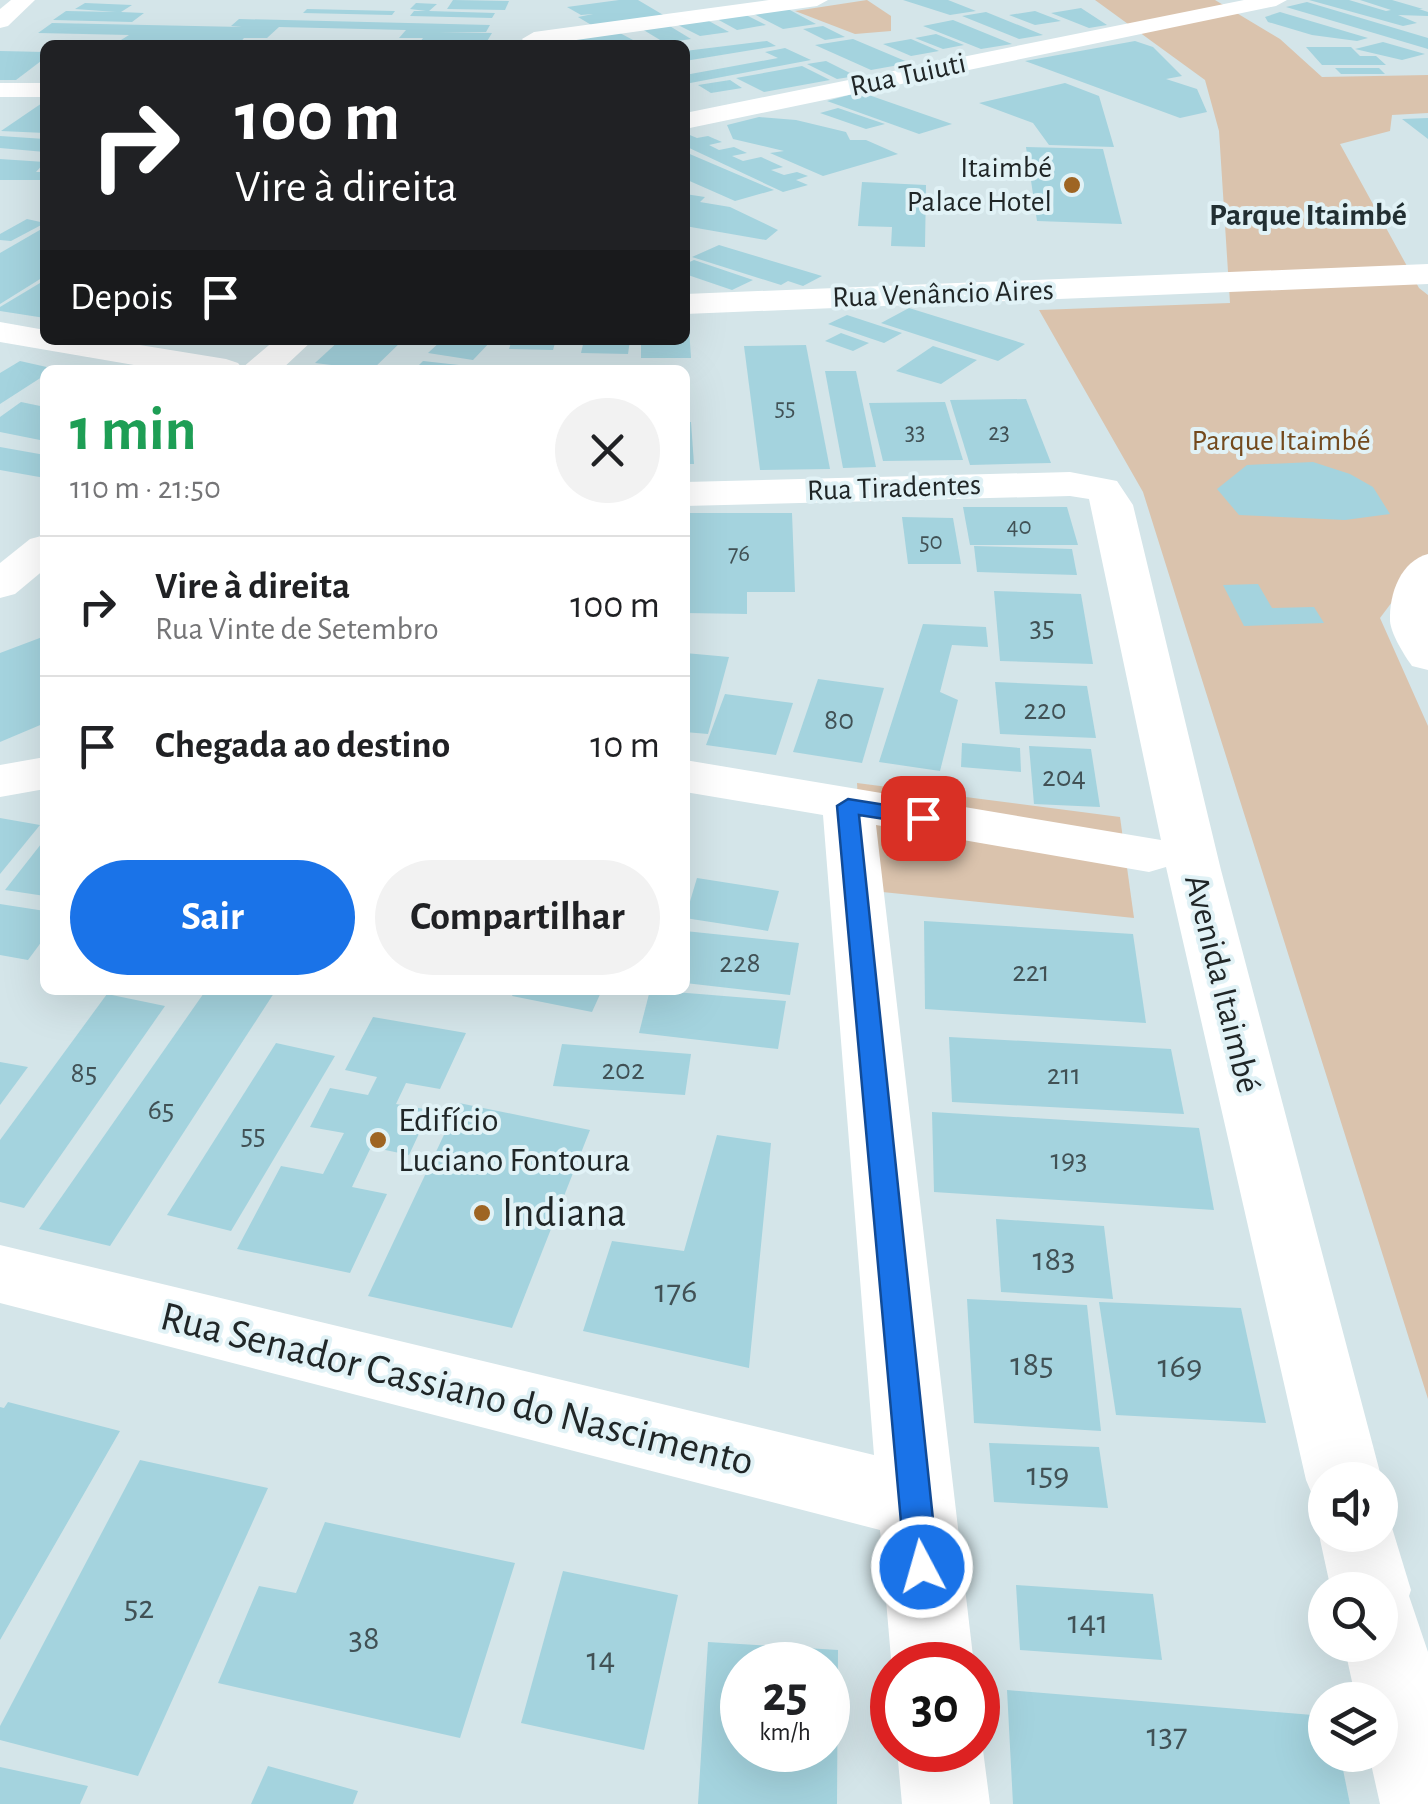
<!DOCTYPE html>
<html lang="pt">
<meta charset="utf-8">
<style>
body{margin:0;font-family:"Alegreya Sans",sans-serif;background:#f2f2f2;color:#202124;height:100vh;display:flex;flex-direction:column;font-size:38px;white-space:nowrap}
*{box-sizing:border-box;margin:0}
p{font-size:32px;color:#757577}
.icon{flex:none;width:55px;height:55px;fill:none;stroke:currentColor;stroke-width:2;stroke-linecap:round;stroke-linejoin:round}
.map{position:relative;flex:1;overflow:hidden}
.panel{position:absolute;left:40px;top:365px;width:650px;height:630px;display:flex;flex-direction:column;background:#fff;border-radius:15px;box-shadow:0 10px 40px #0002}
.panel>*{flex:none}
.top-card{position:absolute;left:40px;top:40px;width:650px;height:305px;border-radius:15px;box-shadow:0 10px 40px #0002;background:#202124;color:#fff;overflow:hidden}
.tools{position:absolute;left:1308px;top:1462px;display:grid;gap:20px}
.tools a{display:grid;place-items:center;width:90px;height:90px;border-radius:50%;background:#fff;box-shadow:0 10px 40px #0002;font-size:50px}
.speed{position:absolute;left:720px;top:1642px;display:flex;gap:20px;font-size:50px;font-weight:700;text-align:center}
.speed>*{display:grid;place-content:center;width:130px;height:130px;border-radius:50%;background:#fff;box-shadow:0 10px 40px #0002;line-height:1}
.speed small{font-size:25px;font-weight:400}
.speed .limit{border:15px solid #d22;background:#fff;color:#111}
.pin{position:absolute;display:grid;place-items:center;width:85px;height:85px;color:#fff;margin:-42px;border-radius:20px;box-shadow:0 5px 15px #0006}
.me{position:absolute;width:110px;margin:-55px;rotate:354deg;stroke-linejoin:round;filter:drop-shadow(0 0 8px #0008)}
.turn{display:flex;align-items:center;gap:35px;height:210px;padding:0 30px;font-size:45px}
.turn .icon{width:130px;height:130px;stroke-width:2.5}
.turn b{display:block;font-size:70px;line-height:85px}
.then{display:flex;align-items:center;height:95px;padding:0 30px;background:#0003;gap:20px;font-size:38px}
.round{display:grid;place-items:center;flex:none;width:105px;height:105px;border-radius:52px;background:#f2f2f2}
.head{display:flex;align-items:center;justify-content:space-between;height:170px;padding:0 30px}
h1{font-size:60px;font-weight:700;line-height:75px;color:#1e9e55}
.action{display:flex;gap:20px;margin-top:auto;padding:20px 30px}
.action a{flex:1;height:115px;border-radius:60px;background:#1a73e8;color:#fff;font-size:40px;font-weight:700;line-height:115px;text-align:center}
.action a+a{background:#f2f2f2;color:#202124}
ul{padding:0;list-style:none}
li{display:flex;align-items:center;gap:30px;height:140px;padding:0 30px;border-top:2px solid #e0e0e0}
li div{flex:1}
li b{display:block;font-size:38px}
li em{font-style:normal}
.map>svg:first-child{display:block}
.green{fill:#dac3ad}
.building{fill:#a4d3de;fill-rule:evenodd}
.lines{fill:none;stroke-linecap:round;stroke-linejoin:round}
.minor{fill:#fff;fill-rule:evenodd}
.route{fill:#1a73e8;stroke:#114b97;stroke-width:2.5}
.poi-dot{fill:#9e6523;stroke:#e1f2f6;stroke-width:4}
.labels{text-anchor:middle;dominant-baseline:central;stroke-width:8;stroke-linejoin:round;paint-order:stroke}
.far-number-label{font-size:25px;fill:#415155}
.far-street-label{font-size:30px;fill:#202627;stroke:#e1f2f6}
.far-poi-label{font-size:30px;fill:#202627;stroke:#e1f2f6;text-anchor:end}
.far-park-label{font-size:30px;fill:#734a1e;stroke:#e1f2f6}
.number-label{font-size:30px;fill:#415155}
.far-neighbourhood-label{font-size:32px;font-weight:bold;fill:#222f32;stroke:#e1f2f6}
.street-label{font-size:35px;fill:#202627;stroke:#e1f2f6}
.poi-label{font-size:35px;fill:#202627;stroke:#e1f2f6;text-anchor:start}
.near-number-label{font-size:35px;fill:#415155}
.near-poi-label{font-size:42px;fill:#202627;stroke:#e1f2f6;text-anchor:start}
.near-street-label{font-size:42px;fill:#202627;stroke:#e1f2f6}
</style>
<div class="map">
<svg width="1428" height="1804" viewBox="0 0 1428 1804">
<rect width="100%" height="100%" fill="#d4e5e9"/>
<!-- green -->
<g class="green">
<path d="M 867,0 L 891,16 L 891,31 L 855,34 L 795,11 Z"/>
<path d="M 1095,0 L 1215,0 L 1280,39 L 1322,77 L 1428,75 L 1428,113 L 1392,115 L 1390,131 L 1340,144 L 1419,288 L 1428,295 L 1428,554 L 1380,618 L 1428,726 L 1428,1399 L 1143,492 L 1039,310 L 1230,303 L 1219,131 L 1205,80 Z"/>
<path d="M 857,783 L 1120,817 L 1134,918 L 863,890 Z"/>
</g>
<!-- building -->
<g class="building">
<path d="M 453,0 L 509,1 L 505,10 L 447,9 Z"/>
<path d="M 619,0 L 638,0 L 665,16 L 593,26 L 578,17 L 593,14 L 581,15 L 567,7 Z"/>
<path d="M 903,0 L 948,0 L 976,11 L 950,15 Z"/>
<path d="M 1309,0 L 1349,0 L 1386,11 L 1391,10 L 1360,0 L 1392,0 L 1423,9 L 1419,9 L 1428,12 L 1428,16 L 1398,15 L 1417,23 L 1403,26 Z"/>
<path d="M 1307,2 L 1428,38 L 1428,49 L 1286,7 Z"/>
<path d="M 85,3 L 132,5 L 121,12 L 144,13 L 132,22 L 53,20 L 66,11 L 116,12 L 75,9 Z"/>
<path d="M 416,3 L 437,4 L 429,11 L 495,13 L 492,18 L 410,16 L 414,11 L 426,11 L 410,9 Z"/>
<path d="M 1081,8 L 1107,25 L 1089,28 L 1051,13 Z"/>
<path d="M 307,9 L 395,11 L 392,15 L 303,13 Z"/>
<path d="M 788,9 L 816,24 L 783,29 L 754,14 Z"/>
<path d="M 1035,11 L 1061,21 L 1035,25 L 1009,15 Z"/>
<path d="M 986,12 L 1043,35 L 1019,39 L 962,16 Z"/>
<path d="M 1280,12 L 1368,38 L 1357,41 L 1312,35 L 1268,22 L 1265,17 Z"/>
<path d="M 746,15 L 766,25 L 737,30 L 717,19 Z"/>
<path d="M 239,19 L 490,25 L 486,32 L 439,32 L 492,33 L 486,43 L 420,42 L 423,38 L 399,38 L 406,30 L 279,27 L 267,38 L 244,38 L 238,45 L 113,45 L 129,35 L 38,33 L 52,23 L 242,27 L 231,26 Z"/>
<path d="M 707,20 L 729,32 L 700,36 L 678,25 Z"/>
<path d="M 953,20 L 1012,44 L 981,49 L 923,26 Z"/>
<path d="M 668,25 L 691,39 L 665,43 L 642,29 Z"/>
<path d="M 823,26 L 845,37 L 825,40 L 803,29 Z"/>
<path d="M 618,32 L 633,40 L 602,45 L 577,45 L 569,40 Z"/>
<path d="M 936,34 L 964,45 L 943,49 L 915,38 Z"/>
<path d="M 853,39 L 910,63 L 871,70 L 815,45 Z"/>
<path d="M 911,39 L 939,51 L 911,56 L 883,44 Z"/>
<path d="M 767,41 L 776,46 L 685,61 L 685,51 Z"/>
<path d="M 1135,41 L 1153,47 L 1182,76 L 1166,79 L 1197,89 L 1207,112 L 1180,118 L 1025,61 Z"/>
<path d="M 1383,42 L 1425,54 L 1402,60 L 1355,49 Z"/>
<path d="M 1306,47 L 1351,47 L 1360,56 L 1376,56 L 1386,65 L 1322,65 Z"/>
<path d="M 785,48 L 811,60 L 685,84 L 685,75 L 778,58 L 765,52 Z"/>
<path d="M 0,51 L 45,52 L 45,58 L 16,80 L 0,80 Z"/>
<path d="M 826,61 L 856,76 L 837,79 L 807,64 Z"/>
<path d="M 802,66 L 830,80 L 764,92 L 736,78 Z"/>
<path d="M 1335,68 L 1379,68 L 1385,74 L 1341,74 Z"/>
<path d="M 730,80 L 742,88 L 711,93 L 698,85 Z"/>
<path d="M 1065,83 L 1099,96 L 1114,147 L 1049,145 L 1033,123 L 979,103 Z"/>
<path d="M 860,92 L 952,124 L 919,134 L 827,101 Z"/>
<path d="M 45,101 L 45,133 L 1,131 Z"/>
<path d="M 838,108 L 885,124 L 866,129 L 820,113 Z"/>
<path d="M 759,117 L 796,120 L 846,132 L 850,140 L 866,140 L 898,154 L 823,176 L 770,153 L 784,151 L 733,139 L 727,125 Z"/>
<path d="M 1428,118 L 1428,139 L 1402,119 Z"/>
<path d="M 685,133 L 697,138 L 708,136 L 722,142 L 709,145 L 719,150 L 734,147 L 747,153 L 732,156 L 743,161 L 761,157 L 783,167 L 771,170 L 784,175 L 797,172 L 808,176 L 796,180 L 808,185 L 783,192 L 685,146 Z"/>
<path d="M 0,136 L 45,139 L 45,152 L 0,148 Z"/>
<path d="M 1026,147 L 1103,149 L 1122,224 L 1037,221 Z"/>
<path d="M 685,152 L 774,190 L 735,201 L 685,179 Z"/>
<path d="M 0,159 L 45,162 L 36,172 L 45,172 L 45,180 L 0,180 Z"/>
<path d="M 862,182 L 926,185 L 925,247 L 891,246 L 892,227 L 858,226 Z"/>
<path d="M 685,194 L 705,197 L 700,202 L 730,207 L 778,230 L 766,240 L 685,226 Z"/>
<path d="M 27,219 L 45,223 L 11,241 L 0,240 L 0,234 Z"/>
<path d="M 45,227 L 45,276 L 0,304 L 0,253 Z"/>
<path d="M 719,245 L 822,276 L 803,286 L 788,281 L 781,285 L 692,257 Z"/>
<path d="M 694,260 L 753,280 L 732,290 L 685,274 L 685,264 Z"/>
<path d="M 45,280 L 45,318 L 0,311 L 0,307 Z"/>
<path d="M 909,308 L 1025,344 L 998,361 L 881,323 Z"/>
<path d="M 847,315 L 902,333 L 884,343 L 828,324 Z"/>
<path d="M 689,328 L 691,358 L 641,358 L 641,340 L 685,340 L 685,329 Z"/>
<path d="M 841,333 L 869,343 L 853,351 L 825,341 Z"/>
<path d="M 340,340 L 403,340 L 372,370 L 315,363 Z"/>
<path d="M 442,340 L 492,340 L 473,360 L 428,353 Z"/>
<path d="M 512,340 L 556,340 L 553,350 L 509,349 Z"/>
<path d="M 584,340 L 630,340 L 628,354 L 581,353 Z"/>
<path d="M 806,345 L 830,469 L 760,470 L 744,346 Z"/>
<path d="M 933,346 L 977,360 L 941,384 L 896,371 Z"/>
<path d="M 20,361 L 60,370 L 45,370 L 45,375 L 0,404 L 0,373 Z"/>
<path d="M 423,361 L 468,366 L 464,370 L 414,370 Z"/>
<path d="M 825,371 L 856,371 L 876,467 L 843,468 Z"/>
<path d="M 1026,399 L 1051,463 L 970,465 L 950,400 Z"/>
<path d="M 21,402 L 45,407 L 45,441 L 0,432 L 0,417 Z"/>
<path d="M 945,402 L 963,460 L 883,461 L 869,403 Z"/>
<path d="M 685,422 L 691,422 L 694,464 L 685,464 Z"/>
<path d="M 0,447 L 45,455 L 45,478 L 0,470 Z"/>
<path d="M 1313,462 L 1350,474 L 1373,487 L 1390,514 L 1345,520 L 1239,515 L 1217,489 L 1247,465 Z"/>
<path d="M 963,507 L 1067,507 L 1078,545 L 970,545 Z"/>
<path d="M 685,513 L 792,513 L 795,592 L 747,592 L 747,614 L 685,613 Z"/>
<path d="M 902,517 L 953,518 L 961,564 L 908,564 Z"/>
<path d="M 974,546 L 1072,549 L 1077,575 L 977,572 Z"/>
<path d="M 1258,584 L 1272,608 L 1314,607 L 1324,623 L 1244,626 L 1223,585 Z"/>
<path d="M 994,591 L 1081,594 L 1093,664 L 1000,661 Z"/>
<path d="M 923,624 L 986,627 L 988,647 L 952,645 L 940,692 L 958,700 L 940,771 L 879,762 Z"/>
<path d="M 45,636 L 45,723 L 0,742 L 0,653 Z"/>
<path d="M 685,653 L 729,657 L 708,734 L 685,732 Z"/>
<path d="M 818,679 L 884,688 L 862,763 L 793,752 Z"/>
<path d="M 995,682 L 1087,686 L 1096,738 L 1000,734 Z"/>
<path d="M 725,694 L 793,703 L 776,755 L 706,745 Z"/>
<path d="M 962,743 L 1020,748 L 1021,772 L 961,767 Z"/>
<path d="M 1029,746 L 1091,749 L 1100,807 L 1034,804 Z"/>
<path d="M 0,818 L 40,825 L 0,874 Z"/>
<path d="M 45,839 L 45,896 L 5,890 Z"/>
<path d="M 697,878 L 779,891 L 768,931 L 685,918 Z"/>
<path d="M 0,904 L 45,911 L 45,937 L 28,960 L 0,955 Z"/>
<path d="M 924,921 L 1133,934 L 1146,1023 L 925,1009 Z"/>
<path d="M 685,931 L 799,943 L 790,995 L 685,983 Z"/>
<path d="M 206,990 L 276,990 L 110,1246 L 39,1229 Z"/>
<path d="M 515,990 L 602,990 L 592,1012 L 512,996 Z"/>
<path d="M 650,990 L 786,1001 L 778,1049 L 639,1033 Z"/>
<path d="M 107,994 L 165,1006 L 24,1208 L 0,1202 L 0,1140 Z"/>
<path d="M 373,1017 L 466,1033 L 440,1089 L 406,1083 L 396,1104 L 430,1110 L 409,1155 L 371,1147 L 352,1187 L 387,1194 L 350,1273 L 237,1249 L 281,1166 L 323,1174 L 344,1133 L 310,1127 L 330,1088 L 368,1095 L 377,1077 L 345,1070 Z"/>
<path d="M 949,1037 L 1171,1049 L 1184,1114 L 952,1102 Z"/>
<path d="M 276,1043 L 335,1056 L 231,1231 L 167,1215 Z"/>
<path d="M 562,1044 L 691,1054 L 685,1095 L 553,1086 Z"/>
<path d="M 0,1062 L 28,1067 L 0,1105 Z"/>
<path d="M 459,1103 L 590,1130 L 512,1328 L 368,1296 Z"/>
<path d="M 932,1112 L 1199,1128 L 1214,1210 L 934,1192 Z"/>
<path d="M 717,1135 L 771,1143 L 749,1368 L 583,1331 L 612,1241 L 684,1251 Z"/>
<path d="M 996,1219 L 1104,1226 L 1113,1299 L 1001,1292 Z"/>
<path d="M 967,1299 L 1087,1305 L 1101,1431 L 974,1423 Z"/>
<path d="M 1099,1302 L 1241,1308 L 1266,1423 L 1116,1415 Z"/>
<path d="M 8,1402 L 120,1431 L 0,1640 L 0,1407 L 4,1408 Z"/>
<path d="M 989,1443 L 1099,1447 L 1108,1508 L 994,1502 Z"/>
<path d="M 140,1460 L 268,1488 L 138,1776 L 0,1740 L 0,1726 Z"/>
<path d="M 325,1522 L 515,1563 L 460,1738 L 218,1683 L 259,1586 L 296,1593 Z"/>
<path d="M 563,1571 L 678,1595 L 644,1750 L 521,1723 Z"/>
<path d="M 1016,1585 L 1153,1594 L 1162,1660 L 1020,1650 Z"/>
<path d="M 708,1642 L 838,1650 L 837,1804 L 698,1804 ZM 742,1665 L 828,1665 L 828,1750 L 742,1750 Z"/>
<path d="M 1007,1690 L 1325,1716 L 1325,1755 L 1340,1755 L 1350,1804 L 1013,1804 Z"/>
<path d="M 268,1766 L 358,1791 L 353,1804 L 251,1804 Z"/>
<path d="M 0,1767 L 88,1786 L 80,1804 L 0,1804 Z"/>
</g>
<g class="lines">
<!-- minor -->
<g class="minor">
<path d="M 11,0 L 35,0 L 8,26 L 0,28 L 0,9 Z"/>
<path d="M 769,0 L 828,0 L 817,6 L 541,45 L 526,44 L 522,39 L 534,32 Z"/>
<path d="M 1244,0 L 1287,0 L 1276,6 L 685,129 L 685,113 Z"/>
<rect x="0" y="83" width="45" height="14"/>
<path d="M 1428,264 L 1428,284 L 685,314 L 685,294 Z"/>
<path d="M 0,322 L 45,330 L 45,340 L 109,340 L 226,359 L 238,363 L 242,368 L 275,340 L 313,340 L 281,370 L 163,370 L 0,342 Z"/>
<path d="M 1070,472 L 1117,481 L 1133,505 L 1221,870 L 1382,1480 L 1380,1485 L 1380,1480 L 1325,1480 L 1325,1509 L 1317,1506 L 1306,1480 L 1166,867 L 1149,872 L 876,825 L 974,1665 L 892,1665 L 892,1670 L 880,1530 L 0,1303 L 0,1245 L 874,1455 L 823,815 L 685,792 L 685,760 L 1161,840 L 1089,499 L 1070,496 L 685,506 L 685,482 Z"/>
<path d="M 45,535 L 45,569 L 15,594 L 0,598 L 0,563 L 30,539 Z"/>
<path d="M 1428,554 L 1428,670 L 1412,666 C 1404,655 1391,634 1390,621 C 1389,593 1401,561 1428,554 Z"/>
<path d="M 45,757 L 45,789 L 0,797 L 0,765 Z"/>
<path d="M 1380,1506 L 1386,1508 L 1411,1590 L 1409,1596 L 1428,1652 L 1428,1804 L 1380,1804 L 1369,1755 L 1380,1755 L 1380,1700 L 1356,1700 L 1344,1645 L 1380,1645 L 1380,1590 L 1331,1590 L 1319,1535 L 1325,1520 L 1325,1535 L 1380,1535 Z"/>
<path d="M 978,1736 L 983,1750 L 990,1804 L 902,1804 L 897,1750 L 978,1750 Z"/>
</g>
</g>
<!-- route -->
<path class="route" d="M 848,799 L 923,811 L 934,818 L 923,825 L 859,815 L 938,1567 L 933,1578 L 922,1583 L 910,1578 L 905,1567 L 837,806 Z"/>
<!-- markers -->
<g class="poi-dot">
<circle cx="1072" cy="185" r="10"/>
<circle cx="378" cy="1140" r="10"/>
<circle cx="482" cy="1213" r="10"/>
</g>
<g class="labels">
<!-- far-number labels -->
<g class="far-number-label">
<text x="785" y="407">55</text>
<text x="915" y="432">33</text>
<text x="999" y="432">23</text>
<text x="1019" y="526">40</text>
<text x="931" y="541">50</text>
<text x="739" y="553">76</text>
</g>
<!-- far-street labels -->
<g class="far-street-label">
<text transform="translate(908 75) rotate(-12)">Rua Tuiuti</text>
<text transform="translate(943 294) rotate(-2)">Rua Venâncio Aires</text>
<text transform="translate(894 488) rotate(-2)">Rua Tiradentes</text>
</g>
<!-- far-poi labels -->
<g class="far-poi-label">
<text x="1052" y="168">Itaimbé<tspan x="1052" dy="34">Palace Hotel</tspan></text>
</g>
<!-- far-park labels -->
<g class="far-park-label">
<text x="1281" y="441">Parque Itaimbé</text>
</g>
<!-- number labels -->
<g class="number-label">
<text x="1042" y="627">35</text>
<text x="1045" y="710">220</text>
<text x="839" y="720">80</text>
<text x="1064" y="777">204</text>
<text x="740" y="963">228</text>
<text x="1031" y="972">221</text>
<text x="623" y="1070">202</text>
<text x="84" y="1073">85</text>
<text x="1064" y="1075">211</text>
<text x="161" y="1110">65</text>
<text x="253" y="1135">55</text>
<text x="1069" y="1160">193</text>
</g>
<!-- far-neighbourhood labels -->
<g class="far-neighbourhood-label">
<text x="1308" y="215">Parque Itaimbé</text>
</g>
<!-- street labels -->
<g class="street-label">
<text transform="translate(1222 984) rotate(76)">Avenida Itaimbé</text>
</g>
<!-- poi labels -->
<g class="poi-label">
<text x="398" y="1120">Edifício<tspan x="398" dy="40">Luciano Fontoura</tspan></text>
</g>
<!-- near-number labels -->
<g class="near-number-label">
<text x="1054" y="1259">183</text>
<text x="676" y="1291">176</text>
<text x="1032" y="1364">185</text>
<text x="1180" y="1366">169</text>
<text x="1048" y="1474">159</text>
<text x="139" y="1607">52</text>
<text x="1088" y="1622">141</text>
<text x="364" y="1638">38</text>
<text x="601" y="1659">14</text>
<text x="1167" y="1735">137</text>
</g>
<!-- near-poi labels -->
<g class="near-poi-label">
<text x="502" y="1213">Indiana</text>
</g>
<!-- near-street labels -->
<g class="near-street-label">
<text transform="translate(457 1389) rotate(14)">Rua Senador Cassiano do Nascimento</text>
</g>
</g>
</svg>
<div class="tools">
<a><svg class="icon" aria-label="sound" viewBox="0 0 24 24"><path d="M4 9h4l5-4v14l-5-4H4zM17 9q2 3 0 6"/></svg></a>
<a><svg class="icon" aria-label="search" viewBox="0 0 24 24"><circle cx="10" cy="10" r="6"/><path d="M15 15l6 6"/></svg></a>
<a><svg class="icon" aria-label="layers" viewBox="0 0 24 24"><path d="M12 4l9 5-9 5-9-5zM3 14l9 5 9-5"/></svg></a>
</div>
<div class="speed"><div>25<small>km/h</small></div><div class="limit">30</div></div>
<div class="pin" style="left:923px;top:818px;background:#d93025"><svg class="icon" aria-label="arrive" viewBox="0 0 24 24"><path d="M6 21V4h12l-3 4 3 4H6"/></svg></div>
<svg class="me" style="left:922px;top:1567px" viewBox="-20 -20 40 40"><circle r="17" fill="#1a73e8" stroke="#fff" stroke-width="3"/><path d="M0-11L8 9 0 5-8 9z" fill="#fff"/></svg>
<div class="top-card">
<div class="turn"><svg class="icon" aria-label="right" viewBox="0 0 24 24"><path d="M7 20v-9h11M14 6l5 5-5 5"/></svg><div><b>100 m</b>Vire à direita</div></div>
<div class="then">Depois<svg class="icon" aria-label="arrive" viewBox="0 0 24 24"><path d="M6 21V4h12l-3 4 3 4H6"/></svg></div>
</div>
<section class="panel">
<div class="head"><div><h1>1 min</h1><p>110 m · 21:50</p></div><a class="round"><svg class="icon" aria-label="close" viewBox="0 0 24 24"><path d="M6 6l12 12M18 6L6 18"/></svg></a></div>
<ul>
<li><svg class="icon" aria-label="right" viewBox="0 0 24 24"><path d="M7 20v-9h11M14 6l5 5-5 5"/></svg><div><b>Vire à direita</b><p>Rua Vinte de Setembro</p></div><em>100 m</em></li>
<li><svg class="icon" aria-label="arrive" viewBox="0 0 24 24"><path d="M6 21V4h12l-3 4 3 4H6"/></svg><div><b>Chegada ao destino</b></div><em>10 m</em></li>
</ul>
<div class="action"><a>Sair</a><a>Compartilhar</a></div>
</section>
</div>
